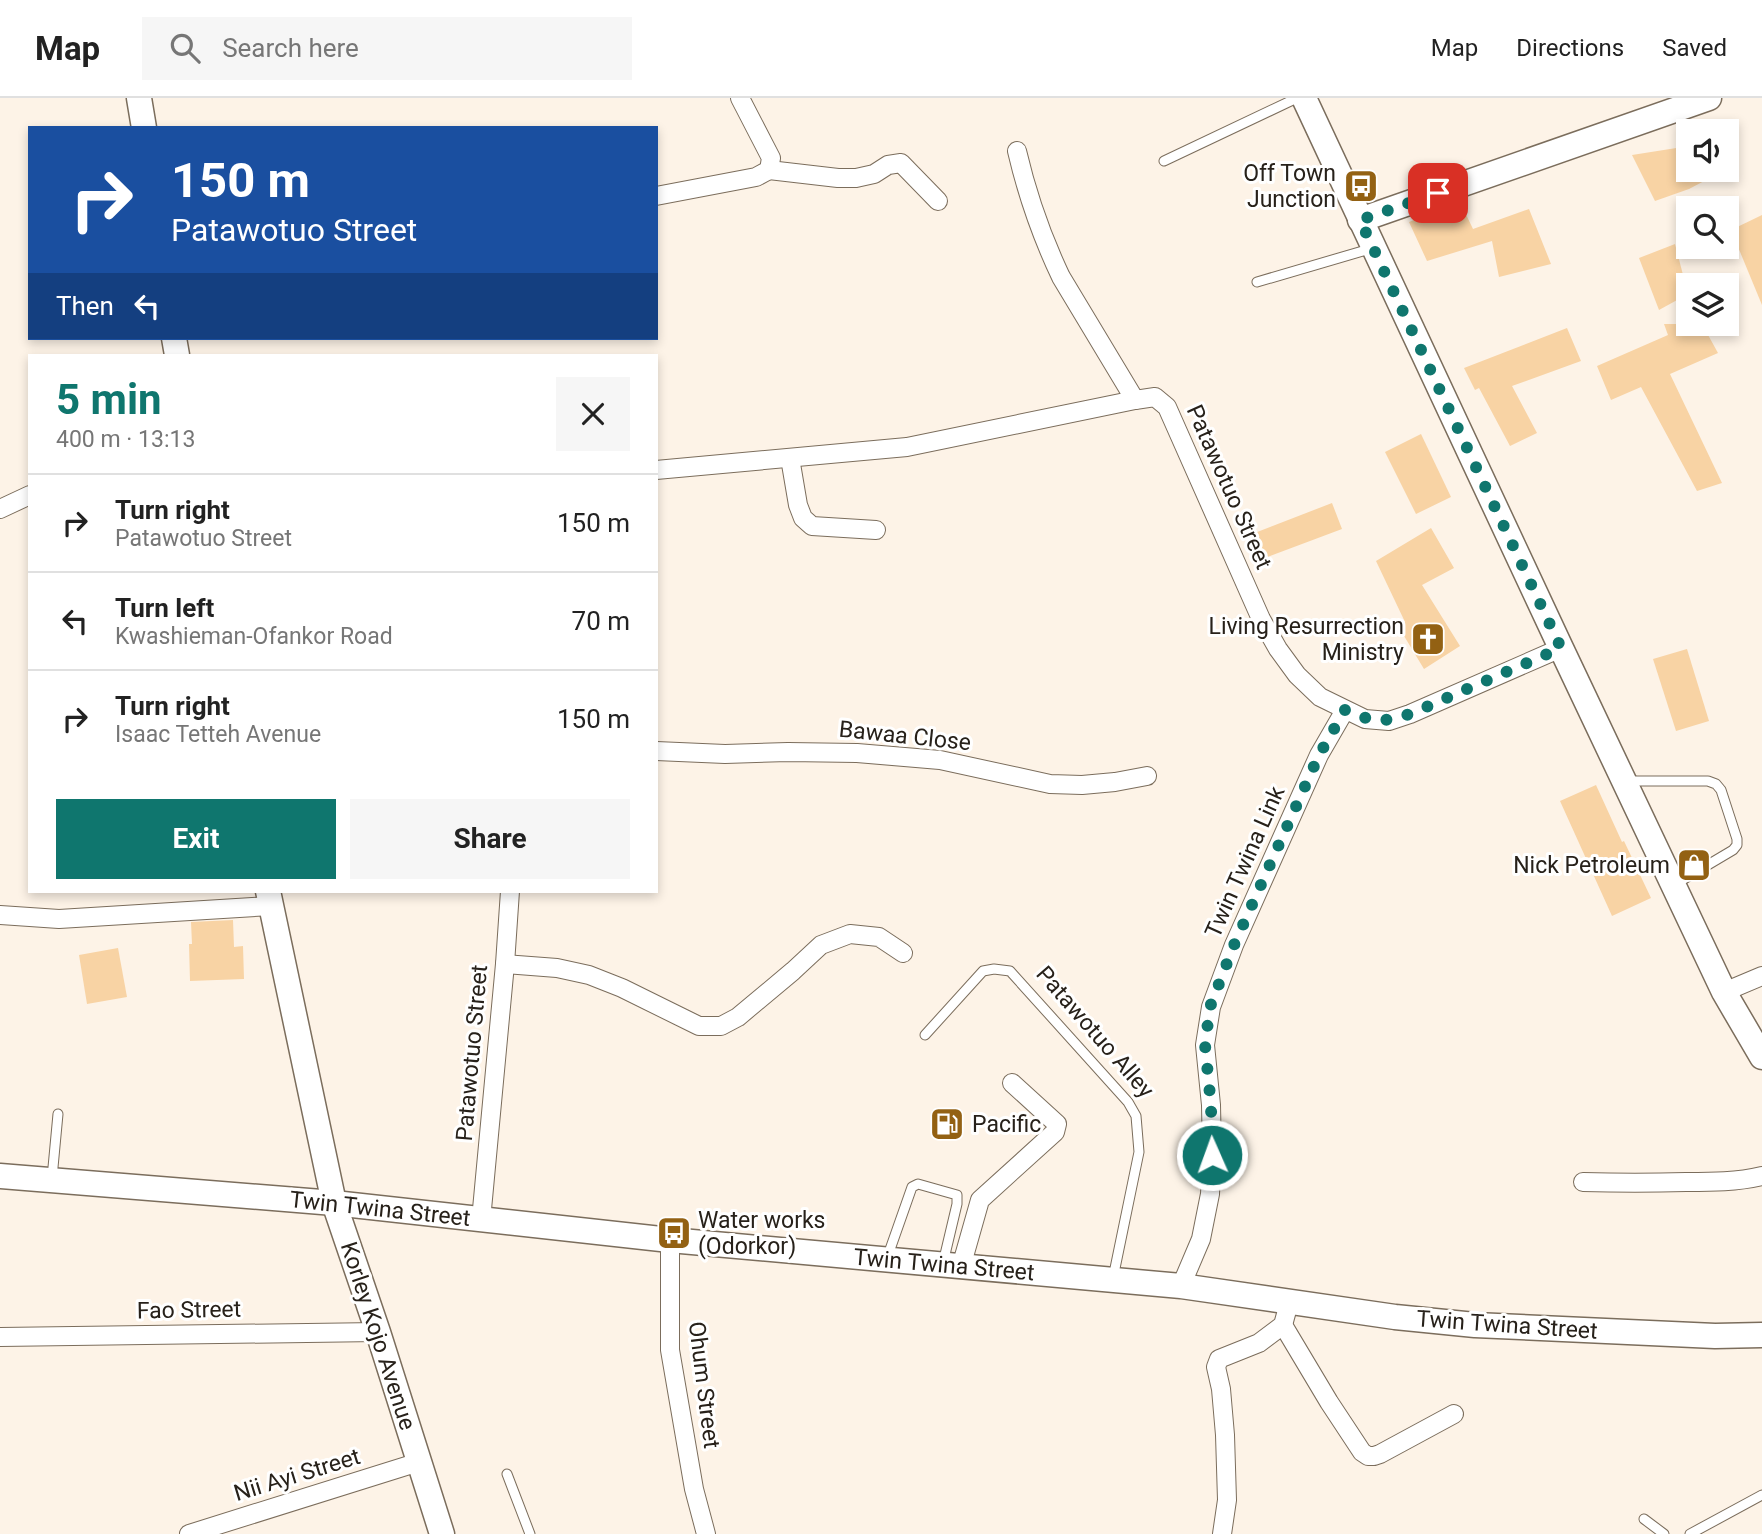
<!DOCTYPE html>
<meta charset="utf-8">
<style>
body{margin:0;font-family:Roboto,sans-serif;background:#f6f6f6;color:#222;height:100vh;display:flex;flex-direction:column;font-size:26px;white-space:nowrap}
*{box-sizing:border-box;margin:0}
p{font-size:23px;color:#767676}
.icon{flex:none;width:38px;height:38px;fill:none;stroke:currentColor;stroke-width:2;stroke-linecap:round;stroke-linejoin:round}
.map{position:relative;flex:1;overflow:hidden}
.side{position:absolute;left:28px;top:256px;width:630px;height:539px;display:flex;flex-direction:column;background:#fff;border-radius:0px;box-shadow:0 4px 10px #0003}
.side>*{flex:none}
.hud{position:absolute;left:28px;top:28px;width:630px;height:214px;border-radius:0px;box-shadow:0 4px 10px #0003;background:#1a4fa0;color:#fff;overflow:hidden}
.controls{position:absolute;left:1676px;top:21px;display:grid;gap:14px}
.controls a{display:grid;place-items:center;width:63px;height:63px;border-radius:0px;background:#fff;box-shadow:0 4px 10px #0003;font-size:35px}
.pin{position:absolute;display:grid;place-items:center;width:60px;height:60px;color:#fff;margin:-30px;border-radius:14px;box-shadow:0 4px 10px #0006}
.me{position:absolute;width:77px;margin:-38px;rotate:358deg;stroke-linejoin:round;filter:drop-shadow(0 0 5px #0008)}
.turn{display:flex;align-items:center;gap:24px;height:147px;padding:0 28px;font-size:32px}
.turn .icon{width:91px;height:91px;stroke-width:2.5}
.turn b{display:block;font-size:49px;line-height:60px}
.then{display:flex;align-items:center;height:66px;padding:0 28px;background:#0003;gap:14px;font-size:26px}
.round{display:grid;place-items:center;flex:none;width:74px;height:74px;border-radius:0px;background:#f6f6f6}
.overview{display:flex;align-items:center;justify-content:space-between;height:119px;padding:0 28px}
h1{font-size:42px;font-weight:700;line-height:52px;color:#0f766e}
.primary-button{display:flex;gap:14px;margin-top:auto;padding:14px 28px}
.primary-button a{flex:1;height:80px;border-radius:0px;background:#0f766e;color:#fff;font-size:28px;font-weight:700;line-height:80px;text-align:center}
.primary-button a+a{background:#f6f6f6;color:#222}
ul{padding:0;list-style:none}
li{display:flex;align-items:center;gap:21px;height:98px;padding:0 28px;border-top:2px solid #e0e0e0}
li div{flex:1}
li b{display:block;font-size:26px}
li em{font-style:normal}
header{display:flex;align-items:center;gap:42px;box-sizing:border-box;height:98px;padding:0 35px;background:#fff;border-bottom:2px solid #e0e0e0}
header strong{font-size:33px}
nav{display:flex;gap:38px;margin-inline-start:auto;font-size:24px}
.search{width:490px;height:63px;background:#f6f6f6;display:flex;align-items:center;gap:18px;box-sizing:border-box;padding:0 24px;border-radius:0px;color:#767676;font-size:26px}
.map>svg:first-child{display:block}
.building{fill:#f8d3a4}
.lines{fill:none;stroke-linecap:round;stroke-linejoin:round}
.lane-casing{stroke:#7b6d5c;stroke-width:11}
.street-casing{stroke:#7b6d5c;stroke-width:20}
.secondary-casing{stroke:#7b6d5c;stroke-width:27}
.lane{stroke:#fff;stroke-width:9}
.street{stroke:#fff;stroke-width:18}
.secondary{stroke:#fff;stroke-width:24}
.route{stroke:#0f766e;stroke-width:12;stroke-dasharray:0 21.6}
.labels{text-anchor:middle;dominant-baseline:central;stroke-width:6;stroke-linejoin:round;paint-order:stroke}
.poi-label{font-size:23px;fill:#27211a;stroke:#fff;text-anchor:end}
.street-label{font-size:23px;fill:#27211a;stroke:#fff}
</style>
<header>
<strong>Map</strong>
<div class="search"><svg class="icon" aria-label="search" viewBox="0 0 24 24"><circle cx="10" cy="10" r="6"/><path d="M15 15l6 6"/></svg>Search here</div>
<nav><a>Map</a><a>Directions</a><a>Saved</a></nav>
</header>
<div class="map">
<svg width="1762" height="1436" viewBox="0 0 1762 1436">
<rect width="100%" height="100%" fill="#fdf3e7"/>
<!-- building -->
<g class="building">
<path d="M 1689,48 L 1689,72 L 1725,72 L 1689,91 L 1655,103 L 1632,57 Z"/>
<path d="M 1460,104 L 1473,131 L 1529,111 L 1551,166 L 1499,179 L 1492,143 L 1427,163 L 1409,124 Z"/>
<path d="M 1762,117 L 1762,207 L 1731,132 Z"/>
<path d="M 1675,146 L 1688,196 L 1659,212 L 1639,160 Z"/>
<path d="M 1664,226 L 1702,226 L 1718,255 L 1670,276 L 1722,385 L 1697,393 L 1641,289 L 1611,302 L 1597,268 L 1668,237 Z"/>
<path d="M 1567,230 L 1581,263 L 1512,288 L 1537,335 L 1510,348 L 1479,290 L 1475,292 L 1464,270 Z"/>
<path d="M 1421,336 L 1451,399 L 1416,416 L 1385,354 Z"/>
<path d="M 1332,405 L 1342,431 L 1262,461 L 1252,436 Z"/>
<path d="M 1431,430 L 1454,470 L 1422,487 L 1460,548 L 1424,571 L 1398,528 L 1405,524 L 1376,463 Z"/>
<path d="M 1687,551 L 1709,623 L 1676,633 L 1653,561 Z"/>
<path d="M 1596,687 L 1622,744 L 1624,743 L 1651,800 L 1612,818 L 1560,703 Z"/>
<path d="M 233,822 L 234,849 L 243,848 L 244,881 L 190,883 L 189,846 L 192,846 L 191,824 Z"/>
<path d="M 118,850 L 127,899 L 87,906 L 79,857 Z"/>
</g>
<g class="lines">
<!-- lane casing -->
<g class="lane-casing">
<g id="lane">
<path d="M 1164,63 L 1297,0"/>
<path d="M 1257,184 L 1373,150"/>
<path d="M 1626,683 L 1708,683 L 1716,686 L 1721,692 L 1737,741 L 1737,747 L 1733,752 L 1674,787"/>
<path d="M 925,937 L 983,873 L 994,871 L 1010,873 L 1128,1004 L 1136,1018 L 1139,1054 L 1113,1180"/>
<path d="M 52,1080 L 58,1016"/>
<path d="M 887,1160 L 912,1089 L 918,1086 L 957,1097 L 957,1106 L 943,1165"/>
<path d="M 507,1376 L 530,1436"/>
<path d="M 1644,1421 L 1664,1436"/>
<path d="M 1690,1436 L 1762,1397"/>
</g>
</g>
<!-- street casing -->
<g class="street-casing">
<g id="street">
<path d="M 1017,53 C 1027,96 1042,139 1061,179 L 1135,302"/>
<path d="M 769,72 L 838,80 L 856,80 L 874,76 L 888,67 L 901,65 L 938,103"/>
<path d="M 656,98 L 756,79 L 769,72 L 771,60 L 740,0"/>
<path d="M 790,360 L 798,407 L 803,420 L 812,428 L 876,432"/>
<path d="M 656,372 L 907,349 L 1135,302 L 1155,299 L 1167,309 L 1261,521 L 1278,551 L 1297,577 L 1320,599 L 1365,621 L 1389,623 L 1410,616 L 1561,550"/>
<path d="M 0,411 L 30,397"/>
<path d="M 656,653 L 725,656 L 788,654 L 857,655 L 940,662 L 1050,686 L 1082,687 L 1115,684 L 1147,678"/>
<path d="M 0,817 L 59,821 L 270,808"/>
<path d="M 505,866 L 557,870 L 589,877 L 622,890 L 699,928 L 721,928 L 738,919 L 793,873 L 821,847 L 850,836 L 879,839 L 903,855"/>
<path d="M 1724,894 L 1762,878"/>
<path d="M 1583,1084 C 1618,1085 1652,1085 1686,1084 C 1712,1084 1737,1084 1762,1078"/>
<path d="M 481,1122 L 505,866 L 510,793"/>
<path d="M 670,1142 L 670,1252 L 694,1391 L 706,1436"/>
<path d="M 961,1169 L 980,1102 L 1055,1034 L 1057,1026 L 1012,985"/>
<path d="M 1181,1188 L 1201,1141 L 1210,1096 L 1212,1057 L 1211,1007 L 1205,947 L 1211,909 L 1234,847 L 1319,657 L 1345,612"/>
<path d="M 1283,1227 L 1329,1304 L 1362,1354 L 1368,1358 L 1374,1358 L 1380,1356 L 1454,1316"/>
<path d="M 0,1239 L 378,1234"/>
<path d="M 189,1436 L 419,1364"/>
<path d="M 1222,1436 L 1227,1402 L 1225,1337 L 1221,1291 L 1216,1269 L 1219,1261 L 1259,1245 L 1283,1227 L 1289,1205"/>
</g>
</g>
<!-- secondary casing -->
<g class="secondary-casing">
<g id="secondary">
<path d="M 139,0 L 144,30"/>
<path d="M 1304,0 L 1561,550 L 1724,894 L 1762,959"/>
<path d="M 1360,122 L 1709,0"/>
<path d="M 174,240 L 177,257"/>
<path d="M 268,793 L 334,1105 L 378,1234 L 442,1436"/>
<path d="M 0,1078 L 334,1105 L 670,1142 L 1181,1188 L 1395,1219 L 1475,1227 L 1715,1238 L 1762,1237"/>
</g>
</g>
<!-- lane -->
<use href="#lane" class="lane"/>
<!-- street -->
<use href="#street" class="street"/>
<!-- secondary -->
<use href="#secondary" class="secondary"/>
</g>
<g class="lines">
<!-- route -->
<path class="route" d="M 1212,1057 L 1211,1007 L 1205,947 L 1210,909 L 1234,847 L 1319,657 L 1345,612 C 1372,624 1382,625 1410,616 L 1561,550 L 1360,122 L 1438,95"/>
</g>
<!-- icons -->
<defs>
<g id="bus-square" transform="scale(1.75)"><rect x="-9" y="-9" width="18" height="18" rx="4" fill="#936113" stroke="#fff"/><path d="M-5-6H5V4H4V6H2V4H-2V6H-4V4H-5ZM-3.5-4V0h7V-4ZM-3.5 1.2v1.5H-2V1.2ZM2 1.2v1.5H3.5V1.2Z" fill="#fff"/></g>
<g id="church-square" transform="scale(1.75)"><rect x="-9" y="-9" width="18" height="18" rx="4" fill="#936113" stroke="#fff"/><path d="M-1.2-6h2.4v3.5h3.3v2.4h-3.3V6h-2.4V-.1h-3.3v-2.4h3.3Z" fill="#fff"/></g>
<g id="shop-square" transform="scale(1.75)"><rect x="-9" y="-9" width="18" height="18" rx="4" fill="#936113" stroke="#fff"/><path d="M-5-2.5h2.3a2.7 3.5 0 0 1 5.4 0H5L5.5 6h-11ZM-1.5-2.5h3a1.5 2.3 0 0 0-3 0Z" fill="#fff"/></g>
<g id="fuel-square" transform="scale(1.75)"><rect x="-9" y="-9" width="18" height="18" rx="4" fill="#936113" stroke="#fff"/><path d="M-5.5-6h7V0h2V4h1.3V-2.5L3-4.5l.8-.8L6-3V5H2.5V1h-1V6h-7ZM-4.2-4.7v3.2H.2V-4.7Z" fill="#fff"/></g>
</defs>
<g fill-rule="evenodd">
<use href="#bus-square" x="1361" y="88"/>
<use href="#church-square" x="1428" y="541"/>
<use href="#shop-square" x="1694" y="767"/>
<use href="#fuel-square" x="947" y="1026"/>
<use href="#bus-square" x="674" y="1135"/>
</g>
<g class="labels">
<!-- poi labels -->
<g class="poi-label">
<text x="1336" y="75">Off Town<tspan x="1336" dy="26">Junction</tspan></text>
<text x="1404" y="528">Living Resurrection<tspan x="1404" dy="26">Ministry</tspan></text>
<text x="1670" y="767">Nick Petroleum</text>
<text x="972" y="1026" text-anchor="start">Pacific</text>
<text x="698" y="1122" text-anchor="start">Water works<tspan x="698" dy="26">(Odorkor)</tspan></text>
</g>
<!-- street labels -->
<g class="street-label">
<text transform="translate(1229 389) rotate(66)">Patawotuo Street</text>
<text transform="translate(905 638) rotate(6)">Bawaa Close</text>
<text transform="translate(1245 764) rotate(-66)">Twin Twina Link</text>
<text transform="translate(1095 934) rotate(49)">Patawotuo Alley</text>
<text transform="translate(472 955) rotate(-85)">Patawotuo Street</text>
<text transform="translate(380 1111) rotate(6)">Twin Twina Street</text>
<text transform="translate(944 1167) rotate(5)">Twin Twina Street</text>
<text transform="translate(189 1212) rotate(-1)">Fao Street</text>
<text transform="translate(1507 1227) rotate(4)">Twin Twina Street</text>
<text transform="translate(378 1238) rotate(72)">Korley Kojo Avenue</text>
<text transform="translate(704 1287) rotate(83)">Ohum Street</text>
<text transform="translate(297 1377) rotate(-17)">Nii Ayi Street</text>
</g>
</g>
</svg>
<div class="controls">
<a><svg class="icon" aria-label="sound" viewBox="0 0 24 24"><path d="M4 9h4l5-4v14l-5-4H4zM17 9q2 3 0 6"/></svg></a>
<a><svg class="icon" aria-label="search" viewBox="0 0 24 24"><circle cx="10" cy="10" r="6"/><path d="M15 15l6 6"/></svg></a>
<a><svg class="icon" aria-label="layers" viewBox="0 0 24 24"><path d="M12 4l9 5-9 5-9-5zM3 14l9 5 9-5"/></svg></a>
</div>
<div class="pin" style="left:1438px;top:95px;background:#d93025"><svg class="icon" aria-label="arrive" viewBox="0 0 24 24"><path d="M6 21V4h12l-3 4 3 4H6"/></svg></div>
<svg class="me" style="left:1212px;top:1057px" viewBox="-20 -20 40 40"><circle r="17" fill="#0f766e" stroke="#fff" stroke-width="3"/><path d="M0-11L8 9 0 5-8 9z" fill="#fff"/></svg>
<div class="hud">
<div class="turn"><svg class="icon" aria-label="right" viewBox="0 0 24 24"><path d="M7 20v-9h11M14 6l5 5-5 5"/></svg><div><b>150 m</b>Patawotuo Street</div></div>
<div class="then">Then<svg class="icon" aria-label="left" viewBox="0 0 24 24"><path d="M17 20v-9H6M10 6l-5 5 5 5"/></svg></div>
</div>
<section class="side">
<div class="overview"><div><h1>5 min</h1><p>400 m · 13:13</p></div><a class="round"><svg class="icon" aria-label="close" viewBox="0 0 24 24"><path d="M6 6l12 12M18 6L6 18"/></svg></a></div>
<ul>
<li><svg class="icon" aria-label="right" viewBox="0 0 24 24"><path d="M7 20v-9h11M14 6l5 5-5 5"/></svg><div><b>Turn right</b><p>Patawotuo Street</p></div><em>150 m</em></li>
<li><svg class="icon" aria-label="left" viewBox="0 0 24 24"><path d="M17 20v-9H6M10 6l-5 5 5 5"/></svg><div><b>Turn left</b><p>Kwashieman-Ofankor Road</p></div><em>70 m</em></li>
<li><svg class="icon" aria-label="right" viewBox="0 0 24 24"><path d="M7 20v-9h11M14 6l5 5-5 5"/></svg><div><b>Turn right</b><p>Isaac Tetteh Avenue</p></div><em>150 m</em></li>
</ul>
<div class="primary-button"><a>Exit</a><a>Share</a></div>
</section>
</div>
